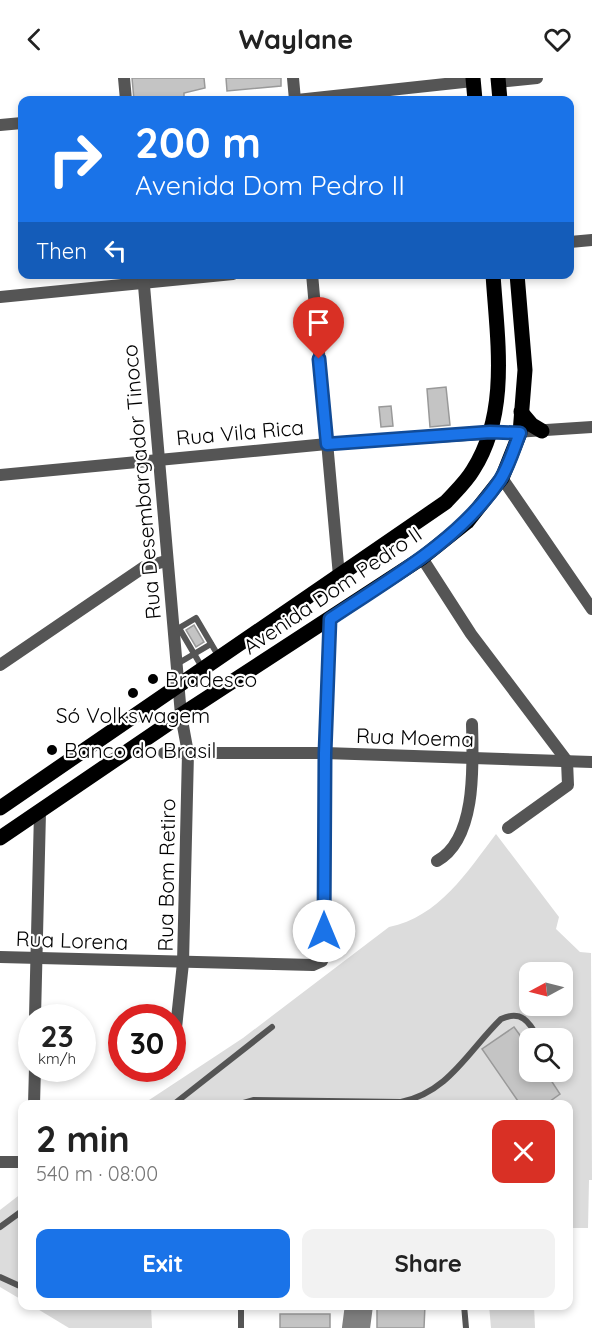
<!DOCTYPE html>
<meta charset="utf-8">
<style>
body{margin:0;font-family:Quicksand,sans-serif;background:#f2f2f2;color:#222;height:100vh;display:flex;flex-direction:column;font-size:22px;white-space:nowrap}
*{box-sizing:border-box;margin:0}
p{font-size:20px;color:#767676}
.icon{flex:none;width:33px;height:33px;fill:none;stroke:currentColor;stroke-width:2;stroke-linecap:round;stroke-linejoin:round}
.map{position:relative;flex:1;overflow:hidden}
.side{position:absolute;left:18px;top:1022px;width:555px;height:210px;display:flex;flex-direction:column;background:#fff;border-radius:12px;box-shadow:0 3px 9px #0003}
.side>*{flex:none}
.guide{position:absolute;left:18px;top:18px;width:556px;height:183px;border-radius:12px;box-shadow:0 3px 9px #0003;background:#1a73e8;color:#fff;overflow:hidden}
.needle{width:39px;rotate:263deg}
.buttons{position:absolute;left:519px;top:884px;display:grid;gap:12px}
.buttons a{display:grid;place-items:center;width:54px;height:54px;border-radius:12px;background:#fff;box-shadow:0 3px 9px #0003;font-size:30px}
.speed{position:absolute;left:18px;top:926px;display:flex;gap:12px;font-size:30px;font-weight:700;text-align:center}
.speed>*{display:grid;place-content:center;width:78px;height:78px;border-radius:50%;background:#fff;box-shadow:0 3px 9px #0003;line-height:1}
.speed small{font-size:15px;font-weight:400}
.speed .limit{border:9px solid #d22;background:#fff;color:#111}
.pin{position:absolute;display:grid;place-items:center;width:51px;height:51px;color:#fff;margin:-62px -26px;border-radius:50% 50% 50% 0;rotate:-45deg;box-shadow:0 0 6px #0007}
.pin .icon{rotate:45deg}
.me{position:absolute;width:66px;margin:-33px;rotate:0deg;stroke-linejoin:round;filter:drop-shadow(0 0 4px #0008)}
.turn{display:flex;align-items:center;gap:21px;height:126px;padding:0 18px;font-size:27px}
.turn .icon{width:78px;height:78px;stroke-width:2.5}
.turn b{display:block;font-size:42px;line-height:51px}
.then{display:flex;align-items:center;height:57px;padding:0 18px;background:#0003;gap:12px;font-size:22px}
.round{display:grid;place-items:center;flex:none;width:63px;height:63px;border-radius:12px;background:#f2f2f2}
.summary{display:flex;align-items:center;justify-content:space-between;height:102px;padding:0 18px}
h1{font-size:36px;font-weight:800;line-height:45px}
.button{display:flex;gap:12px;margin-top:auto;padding:12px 18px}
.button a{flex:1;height:69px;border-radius:12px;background:#1a73e8;color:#fff;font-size:24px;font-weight:800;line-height:69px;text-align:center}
.button a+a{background:#f2f2f2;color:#222}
header{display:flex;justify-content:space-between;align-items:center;height:78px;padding:0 18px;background:#fff;font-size:27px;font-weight:800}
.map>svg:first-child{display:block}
.green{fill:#dcdcdc;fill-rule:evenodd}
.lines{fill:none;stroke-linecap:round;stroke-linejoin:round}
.taxiway{stroke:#808080;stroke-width:28}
.building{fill:#c4c4c4;stroke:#999;stroke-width:1.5}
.service{stroke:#555;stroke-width:6}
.minor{stroke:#555;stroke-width:12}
.tertiary{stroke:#555;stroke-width:12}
.primary{stroke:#000;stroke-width:15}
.route-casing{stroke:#114b97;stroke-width:15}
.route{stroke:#1a73e8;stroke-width:10}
.poi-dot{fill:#000;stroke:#fff;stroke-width:2}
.labels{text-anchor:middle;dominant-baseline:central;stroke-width:4.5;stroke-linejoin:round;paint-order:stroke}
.street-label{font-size:21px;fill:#000;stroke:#fff}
.poi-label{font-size:21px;fill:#000;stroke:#fff;text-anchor:start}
</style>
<header><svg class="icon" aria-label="back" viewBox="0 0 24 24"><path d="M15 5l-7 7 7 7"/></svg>Waylane<svg class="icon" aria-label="heart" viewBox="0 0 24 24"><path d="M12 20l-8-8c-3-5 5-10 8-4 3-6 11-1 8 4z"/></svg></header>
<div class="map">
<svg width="592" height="1250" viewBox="0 0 592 1250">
<rect width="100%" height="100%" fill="#fff"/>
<!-- green -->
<g class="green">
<path d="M 496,756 L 559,839 L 556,851 L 580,874 L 591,875 L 592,1102 L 589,1102 L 588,1150 L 569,1150 L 568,1026 L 143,1026 L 243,960 L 389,849 C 439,839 467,794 496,756 ZM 530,894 L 562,894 L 562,927 L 530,927 ZM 530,960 L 562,960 L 562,993 L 530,993 Z"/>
<path d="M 22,1115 L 22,1222 L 0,1209 L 0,1132 Z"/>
<path d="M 31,1227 L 151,1227 L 152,1250 L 69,1250 Z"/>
<path d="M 489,1227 L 534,1227 L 535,1250 L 491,1250 Z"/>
</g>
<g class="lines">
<!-- taxiway -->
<path class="taxiway" d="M 356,1250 L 359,1227"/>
</g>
<!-- building -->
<g class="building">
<path d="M 132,0 L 204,0 L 205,10 L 184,15 L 184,20 L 134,22 Z"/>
<path d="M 226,0 L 281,0 L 281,8 L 227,13 Z"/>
<path d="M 446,309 L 450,347 L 430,349 L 427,311 Z"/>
<path d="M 391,328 L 393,348 L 381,349 L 379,329 Z"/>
<path d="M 194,547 L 204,564 L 196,569 L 186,552 Z"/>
<path d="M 514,949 L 530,971 L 530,993 L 545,993 L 560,1016 L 546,1026 L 520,1026 L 482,971 Z"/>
<path d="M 377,1227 L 425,1227 L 424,1250 L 377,1250 Z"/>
<rect x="280" y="1236" width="50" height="14"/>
</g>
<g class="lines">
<!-- service -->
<g class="service">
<path d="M 179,550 L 203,591"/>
<path d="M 174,553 L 196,540 L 219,579"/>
<path d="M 177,586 L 211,566"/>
<path d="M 174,1026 L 272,949"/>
<path d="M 240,1026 L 254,1022 L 401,1024 C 449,1014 468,973 501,941 C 521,932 529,943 538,960"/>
<path d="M 0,1149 L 22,1133"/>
<path d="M 0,1199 L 22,1209"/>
<path d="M 464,1227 L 466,1250"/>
<path d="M 241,1250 L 241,1227"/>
</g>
<!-- minor -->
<g class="minor">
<path d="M 293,0 L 295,22"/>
<path d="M 498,4 L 537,0"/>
<path d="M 297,22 L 473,3"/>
<path d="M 0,47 L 22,45"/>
<path d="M 570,164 L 592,162"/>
<path d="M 312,196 L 339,498"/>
<path d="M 0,219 L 233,196"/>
<path d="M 422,480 L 471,556 L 567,683 L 568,707 L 508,750"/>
<path d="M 0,587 L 144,489 L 166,483"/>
<path d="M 164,675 L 325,675 L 592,684"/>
<path d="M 437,783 C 477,761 473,686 472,646"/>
<path d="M 0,879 L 313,887 L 322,883 L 324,876 L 325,675 L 330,541"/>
<path d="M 35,939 L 40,734"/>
<path d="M 172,987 L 183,885 L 188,675 L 181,637"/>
<path d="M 34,1026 L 35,990"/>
<path d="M 0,1084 L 22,1084"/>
</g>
<!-- tertiary -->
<g class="tertiary">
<path d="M 124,0 L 126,22"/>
<path d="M 143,196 L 181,637"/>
<path d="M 0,397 L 327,366 L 592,349"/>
<path d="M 502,400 L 592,531"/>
</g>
<!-- primary -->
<g class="primary">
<path d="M 473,0 L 475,22"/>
<path d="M 498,0 L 500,22"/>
<path d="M 521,334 L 532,347 L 542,353"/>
<path d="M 0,730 L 446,424 C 455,414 466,404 473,392 C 510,334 497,261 493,196"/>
<path d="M 0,760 L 181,637 L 422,480 L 467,444 L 502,400 L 520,355 L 525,292 L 517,196"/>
</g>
</g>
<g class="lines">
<!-- route casing -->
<g class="route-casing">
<path id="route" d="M 319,281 L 327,366 L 490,354 L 520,355 C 514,370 509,388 500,402 C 459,463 391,500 330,541 L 325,675 L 324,853"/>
</g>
<!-- route -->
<use href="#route" class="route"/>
</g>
<!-- markers -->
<g class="poi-dot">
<circle cx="153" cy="601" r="6"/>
<circle cx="133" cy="615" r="6"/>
<circle cx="52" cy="672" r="6"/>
</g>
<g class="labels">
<!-- street labels -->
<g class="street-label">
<text transform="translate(240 354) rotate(-5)">Rua Vila Rica</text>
<text transform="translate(141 404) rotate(-95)">Rua Desembargador Tinoco</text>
<text transform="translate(332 512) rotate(-34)">Avenida Dom Pedro II</text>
<text transform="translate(415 659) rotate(2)">Rua Moema</text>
<text transform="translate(166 797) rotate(-89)">Rua Bom Retiro</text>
<text transform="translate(72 862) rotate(2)">Rua Lorena</text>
</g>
<!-- poi labels -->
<g class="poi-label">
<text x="165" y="601">Bradesco</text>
<text x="133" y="637" text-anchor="middle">Só Volkswagem</text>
<text x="64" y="672">Banco do Brasil</text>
</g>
</g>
</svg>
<div class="buttons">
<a><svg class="needle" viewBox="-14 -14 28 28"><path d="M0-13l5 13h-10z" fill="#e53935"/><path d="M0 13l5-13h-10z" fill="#767676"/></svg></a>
<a><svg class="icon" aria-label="search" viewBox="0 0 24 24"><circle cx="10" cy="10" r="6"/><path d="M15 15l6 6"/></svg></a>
</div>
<div class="speed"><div>23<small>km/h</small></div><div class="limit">30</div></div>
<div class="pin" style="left:319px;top:281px;background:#d93025"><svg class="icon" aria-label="arrive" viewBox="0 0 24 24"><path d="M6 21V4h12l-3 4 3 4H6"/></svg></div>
<svg class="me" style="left:324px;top:853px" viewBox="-20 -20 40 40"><circle r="19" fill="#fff"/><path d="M0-13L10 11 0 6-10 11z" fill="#1a73e8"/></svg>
<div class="guide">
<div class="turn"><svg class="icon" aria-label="right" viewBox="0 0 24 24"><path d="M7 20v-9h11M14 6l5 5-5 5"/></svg><div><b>200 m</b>Avenida Dom Pedro II</div></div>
<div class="then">Then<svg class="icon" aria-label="left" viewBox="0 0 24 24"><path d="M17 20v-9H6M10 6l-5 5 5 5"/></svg></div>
</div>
<section class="side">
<div class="summary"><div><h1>2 min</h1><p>540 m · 08:00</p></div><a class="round" style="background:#d93025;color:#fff"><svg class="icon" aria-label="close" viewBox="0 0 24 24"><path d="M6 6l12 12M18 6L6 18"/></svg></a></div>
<div class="button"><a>Exit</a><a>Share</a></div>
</section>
</div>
